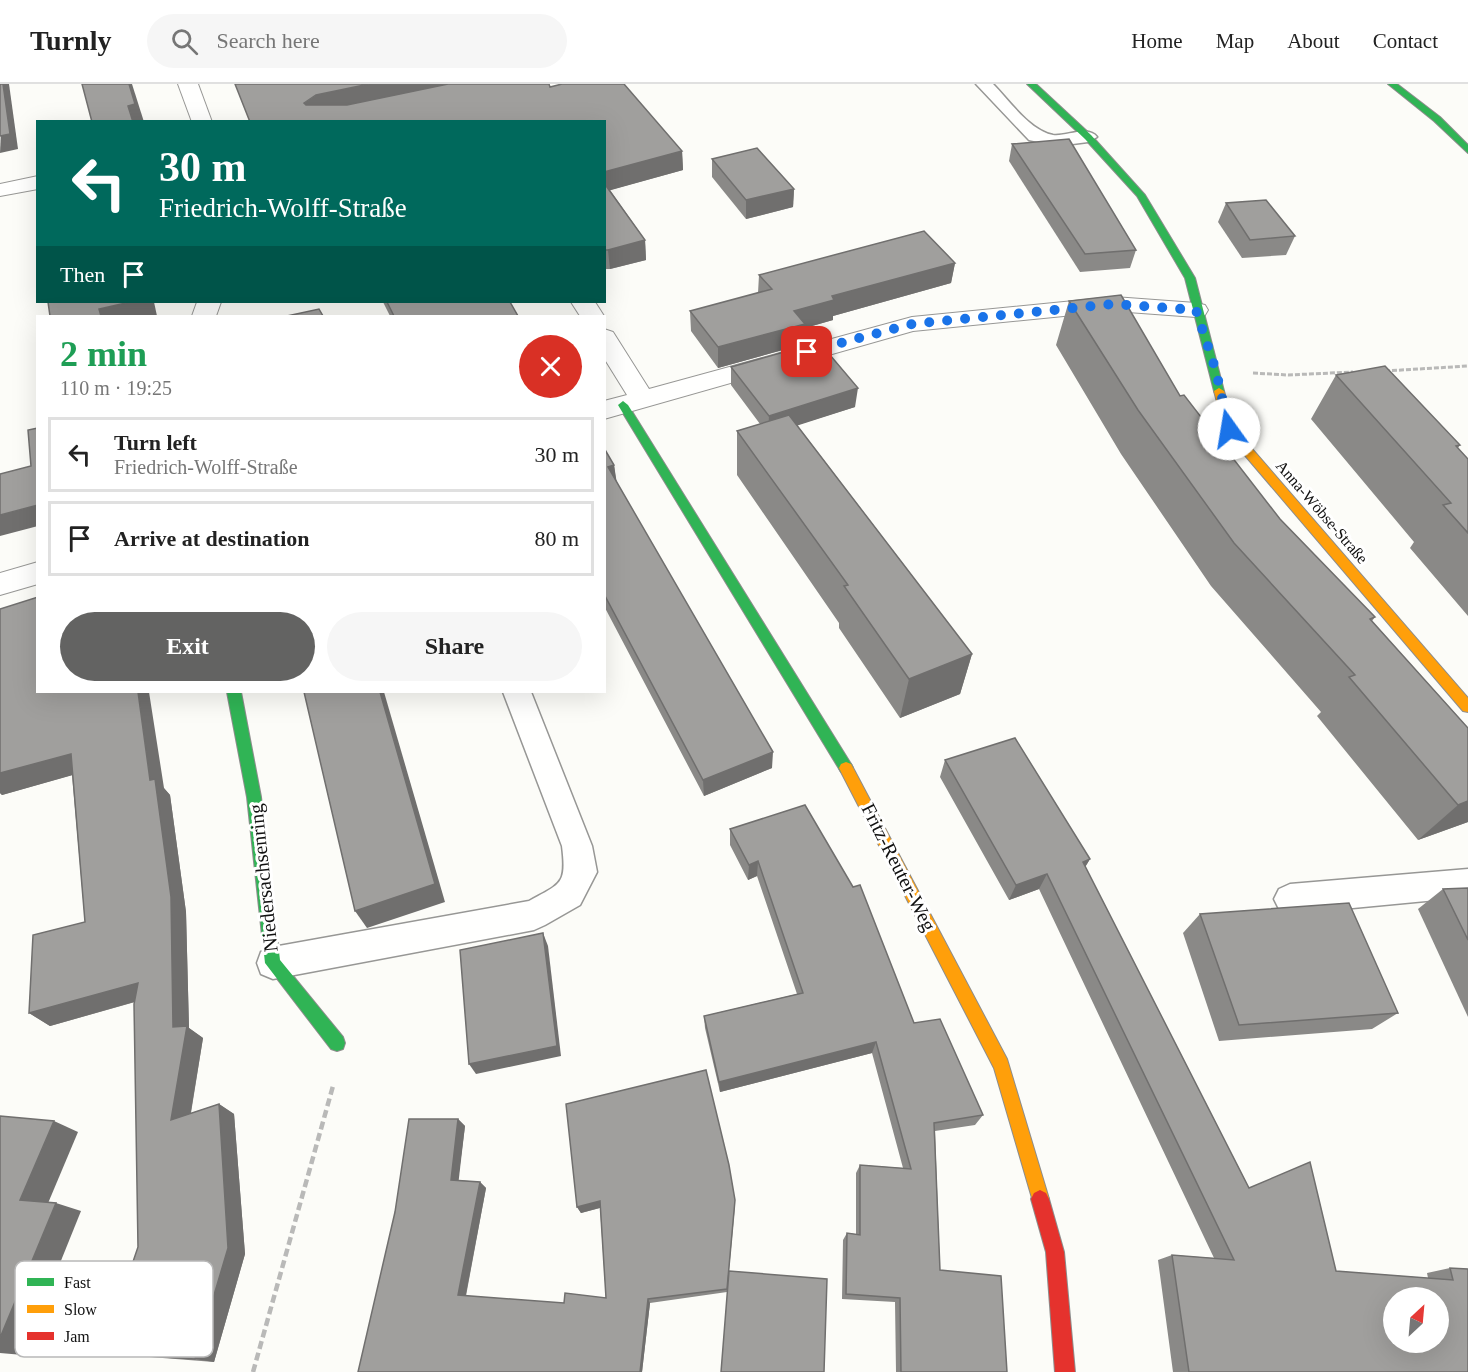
<!DOCTYPE html>
<meta charset="utf-8">
<style>
body{margin:0;font-family:"Times New Roman",serif;background:#f6f6f6;color:#222;height:100vh;display:flex;flex-direction:column;font-size:22px;white-space:nowrap}
*{box-sizing:border-box;margin:0}
p{font-size:20px;color:#767676}
.icon{flex:none;width:33px;height:33px;fill:none;stroke:currentColor;stroke-width:2;stroke-linecap:round;stroke-linejoin:round}
.map{position:relative;flex:1;overflow:hidden}
.side{position:absolute;left:36px;top:231px;width:570px;height:378px;display:flex;flex-direction:column;background:#fff;border-radius:0px;box-shadow:0 6px 24px #0002}
.side>*{flex:none}
.hud{position:absolute;left:36px;top:36px;width:570px;height:183px;border-radius:0px;box-shadow:0 6px 24px #0002;background:#00695c;color:#fff;overflow:hidden}
.needle{width:39px;rotate:26deg}
.fabs{position:absolute;left:1383px;top:1203px;display:grid;gap:12px}
.fabs a{display:grid;place-items:center;width:66px;height:66px;border-radius:50%;background:#fff;box-shadow:0 6px 24px #0002;font-size:30px}
.pin{position:absolute;display:grid;place-items:center;width:51px;height:51px;color:#fff;margin:-26px;border-radius:12px;box-shadow:0 3px 9px #0006}
.me{position:absolute;width:66px;margin:-33px;rotate:347deg;stroke-linejoin:round;filter:drop-shadow(0 0 4px #0008)}
.turn{display:flex;align-items:center;gap:21px;height:126px;padding:0 24px;font-size:27px}
.turn .icon{width:78px;height:78px;stroke-width:2.5}
.turn b{display:block;font-size:42px;line-height:51px}
.then{display:flex;align-items:center;height:57px;padding:0 24px;background:#0003;gap:12px;font-size:22px}
.round{display:grid;place-items:center;flex:none;width:63px;height:63px;border-radius:32px;background:#f6f6f6}
.head{display:flex;align-items:center;justify-content:space-between;height:102px;padding:0 24px}
h1{font-size:36px;font-weight:700;line-height:45px;color:#1e9e55}
.primary-button{display:flex;gap:12px;margin-top:auto;padding:12px 24px}
.primary-button a{flex:1;height:69px;border-radius:36px;background:#636362;color:#fff;font-size:24px;font-weight:700;line-height:69px;text-align:center}
.primary-button a+a{background:#f6f6f6;color:#222}
ul{padding:0;list-style:none}
li{display:flex;align-items:center;gap:18px;height:75px;margin:0 12px 9px;padding:0 12px;border:3px solid #e0e0e0;border-radius:0px}
li div{flex:1}
li b{display:block;font-size:22px}
li em{font-style:normal}
header{display:flex;align-items:center;gap:36px;box-sizing:border-box;height:84px;padding:0 30px;background:#fff;border-bottom:2px solid #e0e0e0}
header strong{font-size:28px}
nav{display:flex;gap:33px;margin-inline-start:auto;font-size:21px}
.search{width:420px;height:54px;background:#f6f6f6;display:flex;align-items:center;gap:15px;box-sizing:border-box;padding:0 21px;border-radius:33px;color:#767676;font-size:22px}
.map>svg:first-child{display:block}
.lines{fill:none;stroke-linecap:round;stroke-linejoin:round}
.lane-casing{stroke:#979795;stroke-width:3}
.street-casing{stroke:#979795;stroke-width:2}
.fast-casing{stroke:#8d8d8c;stroke-width:2}
.slow-casing{stroke:#8d8d8c;stroke-width:2}
.jam-casing{stroke:#8d8d8c;stroke-width:2}
.path-far1{stroke:#b9b9b8;stroke-width:3;stroke-dasharray:5 2;stroke-linecap:butt}
.path{stroke:#b9b9b8;stroke-width:4.5;stroke-dasharray:8 4;stroke-linecap:butt}
.lane{fill:#fffffe;fill-rule:evenodd}
.street{fill:#fffffe;fill-rule:evenodd}
.fast{fill:#30b455;fill-rule:evenodd}
.slow{fill:#ff9f0a;fill-rule:evenodd}
.jam{fill:#e5322d;fill-rule:evenodd}
.wall{fill:#8a8987}
.shaded-wall{fill:#706f6e}
.building{fill:#a09f9d;stroke:#706f6e;stroke-width:1.5;fill-rule:evenodd}
.route{stroke:#1a73e8;stroke-width:10;stroke-dasharray:0 18}
.labels{text-anchor:middle;dominant-baseline:central;stroke-width:6;stroke-linejoin:round;paint-order:stroke}
.far-street-label{font-size:16px;fill:#111;stroke:#fff}
.street-label{font-size:20px;fill:#111;stroke:#fff}
.key{fill:#fff;stroke:#b8b8b8;stroke-width:1.5}
.key-label{font-size:16px;fill:#111}
</style>
<header>
<strong>Turnly</strong>
<div class="search"><svg class="icon" aria-label="search" viewBox="0 0 24 24"><circle cx="10" cy="10" r="6"/><path d="M15 15l6 6"/></svg>Search here</div>
<nav><a>Home</a><a>Map</a><a>About</a><a>Contact</a></nav>
</header>
<div class="map">
<svg width="1468" height="1288" viewBox="0 0 1468 1288">
<rect width="100%" height="100%" fill="#fcfcf8"/>
<g class="lines">
<!-- lane casing -->
<g class="lane-casing">
<g id="lane">
<path d="M 976,0 L 993,0 C 1010,17 1029,46 1053,51 C 1065,53 1088,41 1097,53 L 1088,58 L 1057,62 L 1029,56 Z"/>
<path d="M 503,608 L 531,608 L 592,762 L 597,788 L 580,821 L 545,841 L 534,846 L 273,895 L 261,890 L 257,879 L 261,868 L 273,863 L 529,817 C 561,799 567,801 562,762 Z"/>
<path d="M 1468,785 L 1468,813 L 1290,830 L 1279,825 L 1274,815 L 1279,805 L 1290,800 Z"/>
</g>
</g>
<!-- street casing -->
<g class="street-casing">
<g id="street">
<path d="M 178,0 L 198,0 L 212,38 L 192,38 Z"/>
<path d="M 38,92 L 38,105 L 0,112 L 0,100 Z"/>
<path d="M 1114,213 L 1196,219 L 1205,221 L 1208,226 L 1205,231 L 1196,233 L 1114,227 L 913,247 L 604,335 L 604,317 L 627,311 L 604,274 L 604,245 L 613,248 L 649,305 L 912,233 Z"/>
<path d="M 197,218 L 221,218 L 216,232 L 192,232 Z"/>
<path d="M 571,218 L 595,218 L 604,232 L 580,232 Z"/>
<path d="M 38,478 L 38,500 L 0,511 L 0,489 Z"/>
</g>
</g>
<!-- fast casing -->
<g class="fast-casing">
<g id="fast">
<path d="M 1027,0 L 1036,0 L 1091,51 L 1145,111 L 1195,194 L 1224,307 L 1223,309 L 1215,309 L 1214,307 L 1185,194 L 1137,112 L 1085,55 Z"/>
<path d="M 1388,0 L 1397,0 L 1440,33 L 1468,61 L 1468,69 L 1434,37 Z"/>
<path d="M 623,317 L 628,321 L 851,680 L 853,684 L 851,688 L 846,690 L 841,688 L 618,321 Z"/>
<path d="M 227,608 L 241,608 L 261,713 L 280,876 L 343,953 L 345,959 L 343,965 L 337,967 L 331,965 L 265,879 L 247,713 Z"/>
</g>
</g>
<!-- slow casing -->
<g class="slow-casing">
<g id="slow">
<path d="M 1219,304 L 1224,307 L 1234,344 L 1468,614 L 1468,628 L 1463,627 L 1225,348 L 1214,307 Z"/>
<path d="M 846,678 L 851,680 L 1007,975 L 1049,1115 L 1046,1121 L 1040,1124 L 1034,1121 L 994,984 L 839,684 L 841,680 Z"/>
</g>
</g>
<!-- jam casing -->
<g class="jam-casing">
<path id="jam" d="M 1040,1106 L 1046,1109 L 1049,1115 L 1064,1168 L 1075,1288 L 1055,1288 L 1046,1168 L 1031,1115 L 1034,1109 Z"/>
</g>
<!-- path-far1 -->
<g class="path-far1">
<path d="M 1385,287 L 1468,282"/>
<path d="M 1253,289 L 1288,291 L 1353,288"/>
</g>
<!-- path -->
<path class="path" d="M 253,1288 L 333,1002"/>
<!-- lane -->
<use href="#lane" class="lane"/>
<!-- street -->
<use href="#street" class="street"/>
<!-- fast -->
<use href="#fast" class="fast"/>
<!-- slow -->
<use href="#slow" class="slow"/>
<!-- jam -->
<use href="#jam" class="jam"/>
</g>
<!-- wall -->
<g class="wall">
<path d="M 550,3 L 682,67 L 683,86 L 610,106 L 645,156 L 646,176 L 610,185 L 604,185 L 604,38 Z"/>
<path d="M 1012,60 L 1136,166 L 1130,184 L 1080,188 L 1009,77 Z"/>
<path d="M 712,75 L 794,105 L 793,123 L 746,135 L 712,93 Z"/>
<path d="M 1226,119 L 1295,152 L 1286,171 L 1242,174 L 1218,138 Z"/>
<path d="M 955,179 L 951,199 L 833,232 L 833,236 L 805,244 L 804,260 L 718,284 L 691,247 L 690,227 L 758,209 L 759,191 Z"/>
<path d="M 1069,217 L 1180,312 L 1280,435 L 1375,533 L 1372,537 L 1468,644 L 1468,738 L 1418,756 L 1317,632 L 1321,628 L 1211,502 L 1121,370 L 1056,261 Z"/>
<path d="M 383,218 L 510,218 L 518,232 L 390,232 Z"/>
<path d="M 731,283 L 855,323 L 797,341 L 972,570 L 960,610 L 900,634 L 839,544 L 839,539 L 737,391 L 737,347 L 760,340 L 731,301 Z"/>
<path d="M 1336,291 L 1460,361 L 1458,364 L 1468,375 L 1468,532 L 1410,464 L 1414,458 L 1311,335 Z"/>
<path d="M 604,364 L 614,381 L 616,397 L 772,684 L 704,712 L 604,522 Z"/>
<path d="M 0,525 L 170,711 L 186,828 L 189,944 L 203,954 L 191,1029 L 219,1020 L 234,1030 L 245,1170 L 214,1278 L 124,1271 L 102,1269 L 138,1163 L 135,918 L 50,942 L 29,929 L 85,838 L 72,691 L 2,711 L 0,709 Z"/>
<path d="M 945,676 L 1090,775 L 1085,783 L 1249,1104 L 1336,1187 L 1428,1194 L 1427,1189 L 1450,1184 L 1468,1185 L 1468,1288 L 1173,1288 L 1158,1176 L 1172,1171 L 1214,1174 L 1039,805 L 1009,816 L 940,693 Z"/>
<path d="M 730,745 L 914,939 L 983,1031 L 975,1041 L 935,1047 L 940,1186 L 1007,1288 L 896,1288 L 895,1218 L 842,1215 L 843,1156 L 847,1149 L 856,1150 L 856,1089 L 860,1081 L 903,1084 L 872,969 L 720,1008 L 705,944 L 704,932 L 797,910 L 757,792 L 748,796 L 730,761 Z"/>
<path d="M 1468,804 L 1468,933 L 1418,825 L 1443,805 Z"/>
<path d="M 1200,830 L 1398,929 L 1372,945 L 1219,957 L 1183,849 Z"/>
<path d="M 458,1035 L 465,1042 L 458,1096 L 480,1098 L 486,1104 L 466,1212 L 564,1219 L 606,1214 L 600,1124 L 581,1129 L 577,1123 L 735,1122 L 727,1208 L 650,1219 L 642,1288 L 358,1288 Z"/>
</g>
<!-- shaded-wall -->
<g class="shaded-wall">
<path d="M 3,0 L 9,0 L 18,65 L 0,69 Z"/>
<path d="M 129,0 L 132,0 L 144,38 L 133,38 L 128,22 Z"/>
<path d="M 369,0 L 462,0 L 310,38 L 304,19 L 316,11 Z"/>
<path d="M 682,67 L 683,86 L 604,108 L 604,88 Z"/>
<path d="M 794,105 L 793,123 L 746,135 L 746,116 Z"/>
<path d="M 645,156 L 646,176 L 610,185 L 608,166 Z"/>
<path d="M 955,179 L 951,199 L 833,232 L 833,236 L 805,244 L 804,260 L 718,284 L 718,263 L 794,227 L 832,212 Z"/>
<path d="M 130,218 L 154,218 L 157,232 L 101,232 L 99,225 Z"/>
<path d="M 858,304 L 855,323 L 768,351 L 769,332 Z"/>
<path d="M 614,381 L 617,400 L 608,383 Z"/>
<path d="M 38,421 L 38,442 L 0,452 L 0,431 Z"/>
<path d="M 972,570 L 960,610 L 900,634 L 909,595 Z"/>
<path d="M 138,608 L 149,608 L 164,704 L 170,711 L 186,828 L 189,944 L 203,954 L 188,1045 L 171,1036 L 173,943 L 150,696 Z"/>
<path d="M 380,608 L 384,608 L 445,818 L 367,844 L 355,827 Z"/>
<path d="M 773,668 L 772,684 L 704,712 L 703,696 Z"/>
<path d="M 71,670 L 87,687 L 2,711 L 0,709 L 0,689 Z"/>
<path d="M 1468,717 L 1468,738 L 1418,756 L 1458,721 Z"/>
<path d="M 1090,775 L 1081,790 L 1083,778 Z"/>
<path d="M 758,777 L 757,792 L 748,796 L 749,781 Z"/>
<path d="M 1047,790 L 1039,805 L 1009,816 L 1016,801 Z"/>
<path d="M 543,849 L 548,862 L 561,972 L 476,990 L 469,980 Z"/>
<path d="M 138,899 L 155,912 L 50,942 L 29,929 Z"/>
<path d="M 876,958 L 872,969 L 720,1008 L 719,998 Z"/>
<path d="M 219,1020 L 234,1030 L 245,1170 L 214,1278 L 195,1275 Z"/>
<path d="M 458,1035 L 465,1042 L 458,1102 L 451,1096 Z"/>
<path d="M 54,1037 L 78,1048 L 46,1124 L 20,1116 Z"/>
<path d="M 480,1098 L 486,1104 L 465,1215 L 458,1211 Z"/>
<path d="M 600,1117 L 603,1123 L 581,1129 L 577,1123 Z"/>
<path d="M 56,1119 L 81,1127 L 23,1271 L 0,1269 L 0,1254 Z"/>
<path d="M 648,1215 L 650,1219 L 642,1288 L 640,1288 Z"/>
</g>
<!-- building -->
<g class="building">
<path d="M 0,0 L 3,0 L 10,50 L 0,52 Z"/>
<path d="M 82,0 L 129,0 L 135,20 L 128,22 L 133,38 L 92,38 Z"/>
<path d="M 235,0 L 369,0 L 316,11 L 304,19 L 306,21 L 347,21 L 448,0 L 549,0 L 550,3 L 562,0 L 624,0 L 682,67 L 604,88 L 604,38 L 250,38 Z"/>
<path d="M 1069,55 L 1136,166 L 1085,170 L 1012,60 Z"/>
<path d="M 757,64 L 794,105 L 746,116 L 712,75 Z"/>
<path d="M 604,99 L 645,156 L 608,166 L 604,166 Z"/>
<path d="M 1266,116 L 1295,152 L 1250,156 L 1226,119 Z"/>
<path d="M 924,147 L 955,179 L 832,212 L 834,216 L 794,227 L 805,240 L 718,263 L 690,227 L 772,205 L 759,191 Z"/>
<path d="M 1121,211 L 1180,312 L 1184,311 L 1280,435 L 1375,533 L 1370,535 L 1468,644 L 1468,717 L 1458,721 L 1349,593 L 1355,591 L 1234,459 L 1138,326 L 1069,217 Z"/>
<path d="M 48,218 L 130,218 L 99,225 L 101,232 L 50,232 Z"/>
<path d="M 387,218 L 510,218 L 518,232 L 394,232 Z"/>
<path d="M 319,225 L 323,232 L 287,232 Z"/>
<path d="M 819,258 L 858,304 L 769,332 L 731,283 Z"/>
<path d="M 1385,282 L 1460,361 L 1456,362 L 1468,375 L 1468,449 L 1443,421 L 1451,419 L 1336,291 Z"/>
<path d="M 789,331 L 972,570 L 909,595 L 844,502 L 848,501 L 737,347 Z"/>
<path d="M 38,344 L 38,421 L 0,431 L 0,390 L 31,382 L 28,346 Z"/>
<path d="M 604,364 L 614,381 L 608,383 L 773,668 L 703,696 L 604,510 Z"/>
<path d="M 38,513 L 38,608 L 138,608 L 150,696 L 155,695 L 171,813 L 173,943 L 187,942 L 171,1036 L 219,1020 L 228,1164 L 195,1275 L 102,1269 L 138,1163 L 134,920 L 138,899 L 29,929 L 33,851 L 85,838 L 71,670 L 0,689 L 0,525 Z"/>
<path d="M 304,608 L 380,608 L 435,800 L 355,827 Z"/>
<path d="M 1015,654 L 1090,775 L 1083,778 L 1249,1104 L 1310,1078 L 1336,1187 L 1453,1196 L 1450,1184 L 1468,1185 L 1468,1288 L 1189,1288 L 1172,1171 L 1234,1176 L 1047,790 L 1016,801 L 945,676 ZM 1394,1214 L 1438,1214 L 1438,1258 L 1394,1258 Z"/>
<path d="M 805,721 L 853,803 L 860,801 L 914,939 L 940,935 L 983,1031 L 934,1039 L 940,1186 L 1001,1192 L 1007,1288 L 901,1288 L 900,1214 L 846,1210 L 847,1149 L 860,1151 L 860,1081 L 911,1085 L 876,958 L 719,998 L 704,932 L 803,909 L 758,777 L 749,781 L 730,745 Z"/>
<path d="M 1468,804 L 1468,856 L 1443,805 Z"/>
<path d="M 1349,819 L 1398,929 L 1239,941 L 1200,830 Z"/>
<path d="M 543,849 L 557,962 L 469,980 L 460,866 Z"/>
<path d="M 706,986 L 729,1081 L 735,1116 L 727,1205 L 648,1215 L 640,1288 L 358,1288 L 395,1128 L 409,1035 L 458,1035 L 451,1096 L 480,1098 L 458,1211 L 564,1219 L 565,1209 L 606,1214 L 600,1117 L 577,1123 L 566,1020 Z"/>
<path d="M 0,1032 L 54,1037 L 20,1116 L 56,1119 L 0,1254 Z"/>
<path d="M 729,1187 L 827,1195 L 824,1288 L 721,1288 Z"/>
</g>
<g class="lines">
<!-- route -->
<path class="route" d="M 807,268 L 912,240 L 1114,220 L 1196,226 L 1216,287 L 1229,345"/>
</g>
<g class="labels">
<!-- far-street labels -->
<g class="far-street-label">
<text transform="translate(1322 428) rotate(49)">Anna-Wöbse-Straße</text>
</g>
<!-- street labels -->
<g class="street-label">
<text transform="translate(899 783) rotate(63)">Fritz-Reuter-Weg</text>
<text transform="translate(263 794) rotate(-96)">Niedersachsenring</text>
</g>
</g>
<!-- legend -->
<rect x="15" y="1177" width="198" height="96" rx="9" class="key"/>
<rect x="27" y="1194" width="27" height="8" fill="#30b455"/>
<rect x="27" y="1221" width="27" height="8" fill="#ff9f0a"/>
<rect x="27" y="1248" width="27" height="8" fill="#e5322d"/>
<g class="key-label">
<text x="64" y="1204">Fast</text>
<text x="64" y="1231">Slow</text>
<text x="64" y="1258">Jam</text>
</g>
</svg>
<div class="fabs">
<a><svg class="needle" viewBox="-14 -14 28 28"><path d="M0-13l5 13h-10z" fill="#e53935"/><path d="M0 13l5-13h-10z" fill="#767676"/></svg></a>
</div>
<div class="pin" style="left:807px;top:268px;background:#d93025"><svg class="icon" aria-label="arrive" viewBox="0 0 24 24"><path d="M6 21V4h12l-3 4 3 4H6"/></svg></div>
<svg class="me" style="left:1229px;top:345px" viewBox="-20 -20 40 40"><circle r="19" fill="#fff"/><path d="M0-13L10 11 0 6-10 11z" fill="#1a73e8"/></svg>
<div class="hud">
<div class="turn"><svg class="icon" aria-label="left" viewBox="0 0 24 24"><path d="M17 20v-9H6M10 6l-5 5 5 5"/></svg><div><b>30 m</b>Friedrich-Wolff-Straße</div></div>
<div class="then">Then<svg class="icon" aria-label="arrive" viewBox="0 0 24 24"><path d="M6 21V4h12l-3 4 3 4H6"/></svg></div>
</div>
<section class="side">
<div class="head"><div><h1>2 min</h1><p>110 m · 19:25</p></div><a class="round" style="background:#d93025;color:#fff"><svg class="icon" aria-label="close" viewBox="0 0 24 24"><path d="M6 6l12 12M18 6L6 18"/></svg></a></div>
<ul>
<li><svg class="icon" aria-label="left" viewBox="0 0 24 24"><path d="M17 20v-9H6M10 6l-5 5 5 5"/></svg><div><b>Turn left</b><p>Friedrich-Wolff-Straße</p></div><em>30 m</em></li>
<li><svg class="icon" aria-label="arrive" viewBox="0 0 24 24"><path d="M6 21V4h12l-3 4 3 4H6"/></svg><div><b>Arrive at destination</b></div><em>80 m</em></li>
</ul>
<div class="primary-button"><a>Exit</a><a>Share</a></div>
</section>
</div>
